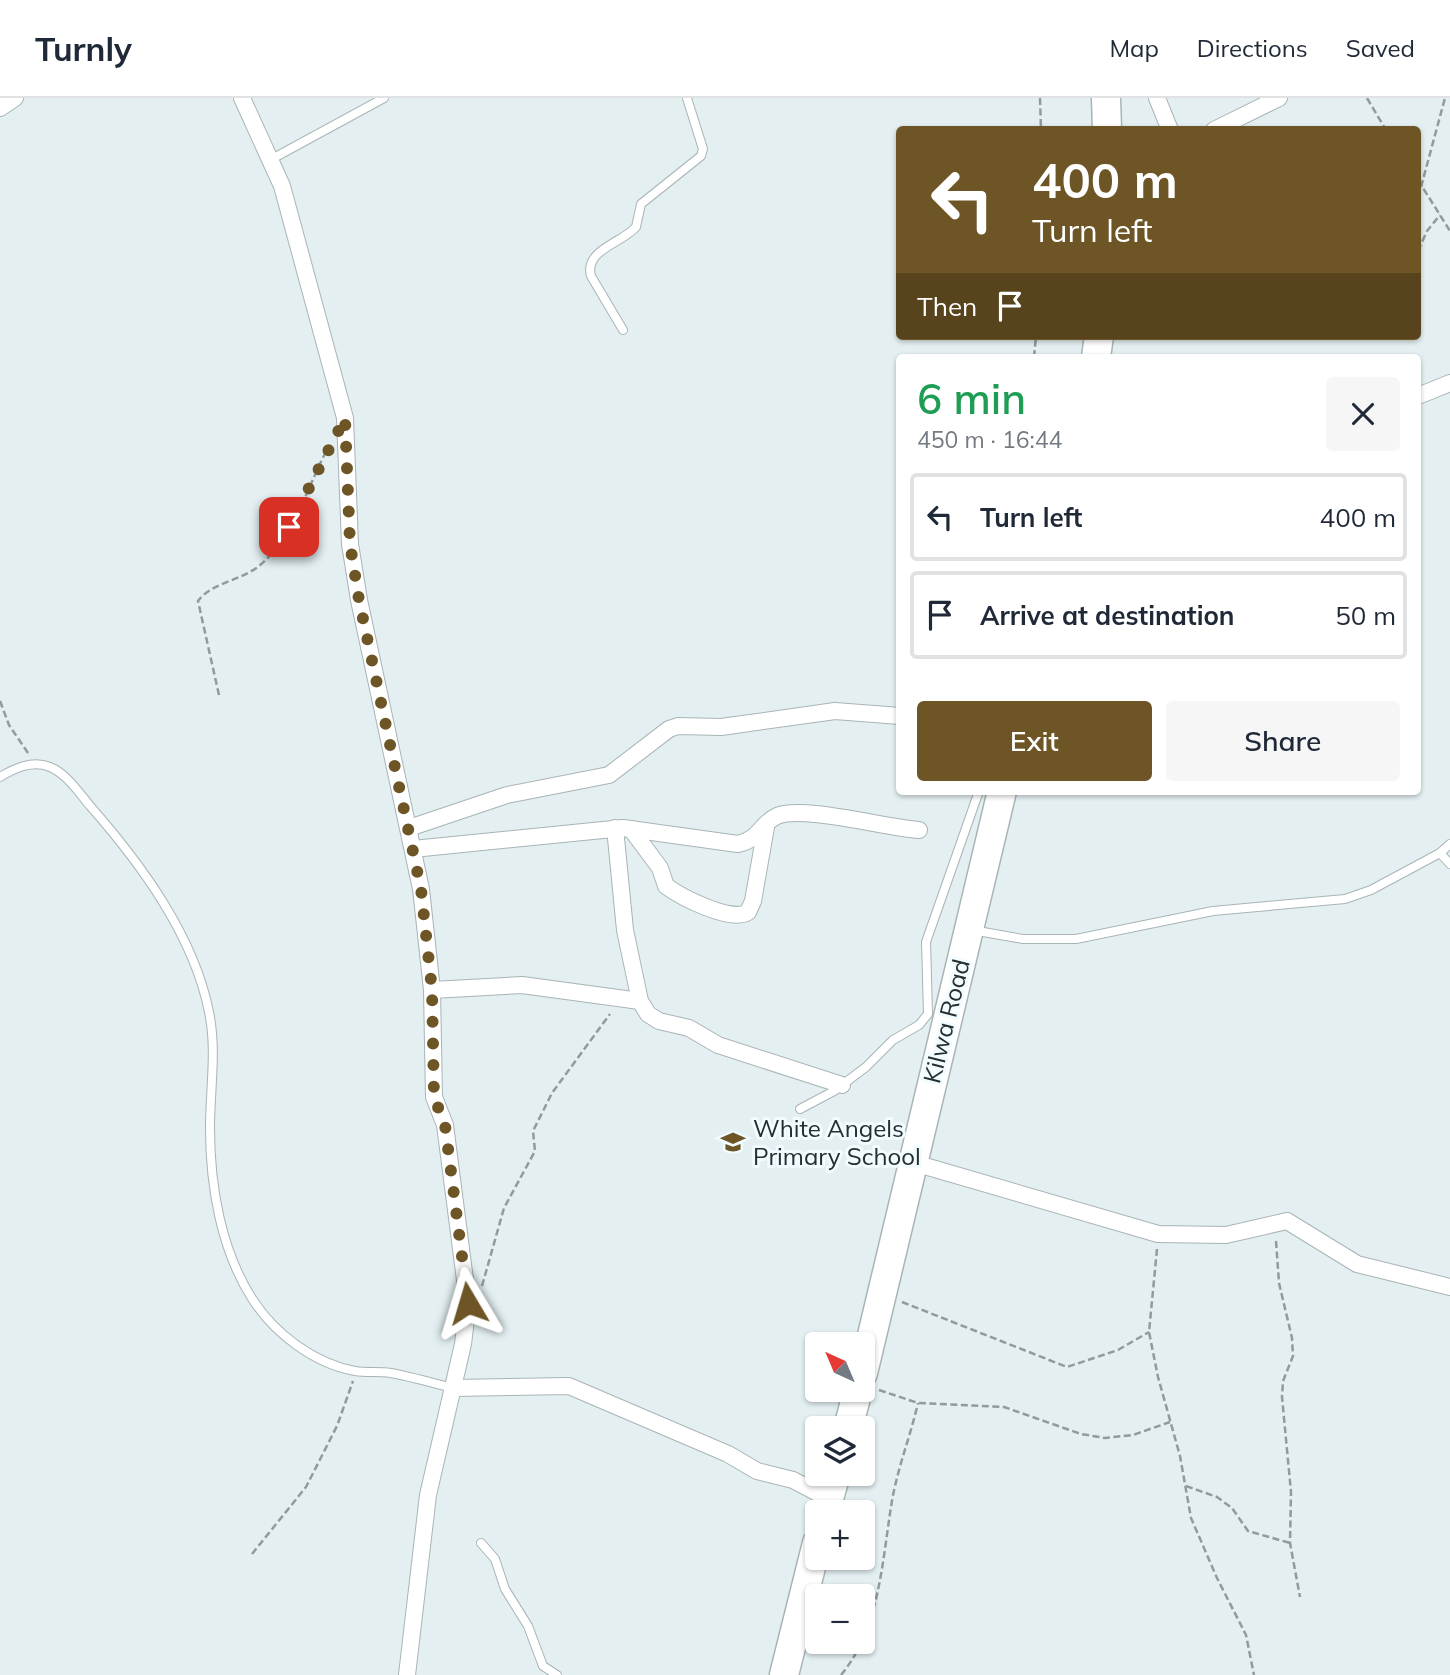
<!DOCTYPE html>
<meta charset="utf-8">
<style>
body{margin:0;font-family:Mulish,sans-serif;background:#f6f6f7;color:#1f2937;height:100vh;display:flex;flex-direction:column;font-size:26px;white-space:nowrap}
*{box-sizing:border-box;margin:0}
p{font-size:23px;color:#747a83}
.icon{flex:none;width:38px;height:38px;fill:none;stroke:currentColor;stroke-width:2;stroke-linecap:round;stroke-linejoin:round}
.map{position:relative;flex:1;overflow:hidden}
.side{position:absolute;left:896px;top:256px;width:525px;height:441px;display:flex;flex-direction:column;background:#fff;border-radius:7px;box-shadow:0 2px 5px #0004}
.side>*{flex:none}
.banner{position:absolute;left:896px;top:28px;width:525px;height:214px;border-radius:7px;box-shadow:0 2px 5px #0004;background:#6d5525;color:#fff;overflow:hidden}
.needle{width:46px;rotate:316deg}
.fabs{position:absolute;left:805px;top:1234px;display:grid;gap:14px}
.fabs a{display:grid;place-items:center;width:70px;height:70px;border-radius:7px;background:#fff;box-shadow:0 2px 5px #0004;font-size:35px}
.pin{position:absolute;display:grid;place-items:center;width:60px;height:60px;color:#fff;margin:-30px;border-radius:14px;box-shadow:0 4px 10px #0006}
.me{position:absolute;width:77px;margin:-38px;rotate:353deg;stroke-linejoin:round;filter:drop-shadow(0 0 5px #0008)}
.turn{display:flex;align-items:center;gap:24px;height:147px;padding:0 21px;font-size:32px}
.turn .icon{width:91px;height:91px;stroke-width:2.5}
.turn b{display:block;font-size:49px;line-height:60px}
.then{display:flex;align-items:center;height:66px;padding:0 21px;background:#0003;gap:14px;font-size:26px}
.round{display:grid;place-items:center;flex:none;width:74px;height:74px;border-radius:7px;background:#f6f6f7}
.overview{display:flex;align-items:center;justify-content:space-between;height:119px;padding:0 21px}
h1{font-size:42px;font-weight:600;line-height:52px;color:#1e9e55}
.button{display:flex;gap:14px;margin-top:auto;padding:14px 21px}
.button a{flex:1;height:80px;border-radius:7px;background:#6d5525;color:#fff;font-size:28px;font-weight:600;line-height:80px;text-align:center}
.button a+a{background:#f6f6f7;color:#1f2937}
ul{padding:0;list-style:none}
li{display:flex;align-items:center;gap:21px;height:88px;margin:0 14px 10px;padding:0 7px;border:4px solid #e0e1e3;border-radius:7px}
li div{flex:1}
li b{display:block;font-size:26px}
li em{font-style:normal}
header{display:flex;align-items:center;gap:42px;box-sizing:border-box;height:98px;padding:0 35px;background:#fff;border-bottom:2px solid #e0e1e3}
header strong{font-size:33px}
nav{display:flex;gap:38px;margin-inline-start:auto;font-size:24px}
.map>svg:first-child{display:block}
.lines{fill:none;stroke-linecap:round;stroke-linejoin:round}
.service-casing{stroke:#a9b4b7;stroke-width:10}
.minor-casing{stroke:#a9b4b7;stroke-width:18}
.trunk-casing{stroke:#a9b4b7;stroke-width:31}
.path{stroke:#919a9c;stroke-width:2.5;stroke-dasharray:7 3.5;stroke-linecap:butt}
.service{stroke:#fff;stroke-width:8}
.minor{stroke:#fff;stroke-width:16}
.trunk{stroke:#fff;stroke-width:28}
.route{stroke:#6d5525;stroke-width:12;stroke-dasharray:0 21.6}
.labels{text-anchor:middle;dominant-baseline:central;stroke-width:6;stroke-linejoin:round;paint-order:stroke}
.street-label{font-size:24px;fill:#282d2e;stroke:#f0fcff}
.poi-label{font-size:24px;fill:#282d2e;stroke:#f0fcff;text-anchor:start}
</style>
<header>
<strong>Turnly</strong>
<nav><a>Map</a><a>Directions</a><a>Saved</a></nav>
</header>
<div class="map">
<svg width="1450" height="1577" viewBox="0 0 1450 1577">
<rect width="100%" height="100%" fill="#e3eff1"/>
<g class="lines">
<!-- service casing -->
<g class="service-casing">
<g id="service">
<path d="M 270,62 L 384,0"/>
<path d="M 623,232 L 591,178 C 584,152 622,145 636,129 L 641,106 L 701,58 L 703,51 L 687,0"/>
<path d="M 0,679 C 15,670 32,662 50,669 C 67,676 79,695 91,709 C 141,766 194,838 209,914 C 217,952 210,991 210,1030 C 210,1088 221,1153 253,1202 C 275,1236 315,1266 355,1273 C 367,1275 379,1273 391,1275 C 412,1279 433,1285 453,1290"/>
<path d="M 1440,755 L 1450,766"/>
<path d="M 972,832 L 1023,841 L 1076,841 L 1213,813 L 1345,801 L 1371,792 L 1440,755 L 1450,746"/>
<path d="M 800,1011 L 834,993 L 866,969 L 893,942 L 919,927 L 928,916 L 926,844 L 979,693"/>
<path d="M 481,1445 L 495,1461 L 505,1491 L 528,1528 L 543,1568 L 557,1577"/>
</g>
</g>
<!-- minor casing -->
<g class="minor-casing">
<g id="minor">
<path d="M 242,0 L 282,88 L 345,320 L 350,446 L 359,502 L 421,791 L 432,892 L 434,999 L 445,1027 L 468,1205 L 463,1246 L 428,1397 L 407,1577"/>
<path d="M 1157,0 L 1170,32"/>
<path d="M 0,10 L 15,0"/>
<path d="M 1214,32 L 1279,0"/>
<path d="M 1418,298 L 1450,285"/>
<path d="M 409,730 L 507,697 L 609,677 L 669,631 L 678,628 L 721,629 L 835,613 L 900,618"/>
<path d="M 615,730 L 625,832 L 640,903 L 648,916 L 659,923 L 689,930 L 718,947 L 842,987"/>
<path d="M 631,731 L 660,770 L 666,788 C 681,799 731,825 748,814 L 753,803 L 766,729"/>
<path d="M 413,751 L 623,730 L 738,746 C 760,741 761,725 777,718 C 802,707 887,730 919,732"/>
<path d="M 432,892 L 522,887 L 640,903"/>
<path d="M 911,1064 L 1158,1136 L 1226,1137 L 1287,1123 L 1357,1166 L 1450,1189"/>
<path d="M 453,1290 L 569,1288 L 728,1356 L 757,1373 L 793,1382 L 829,1401"/>
</g>
</g>
<!-- trunk casing -->
<g class="trunk-casing">
<g id="trunk">
<path d="M 1106,0 L 1107,32"/>
<path d="M 1096,259 L 1099,238"/>
<path d="M 863,1275 L 1002,693"/>
<path d="M 848,1330 L 858,1292"/>
<path d="M 825,1414 L 836,1376"/>
<path d="M 784,1577 L 817,1445"/>
</g>
</g>
<!-- path -->
<g class="path">
<path d="M 1040,0 L 1041,32"/>
<path d="M 1367,0 L 1386,32"/>
<path d="M 1418,82 L 1450,133"/>
<path d="M 1421,89 L 1445,0"/>
<path d="M 1418,153 L 1427,133 L 1440,117"/>
<path d="M 1368,241 L 1370,238"/>
<path d="M 1034,259 L 1036,238"/>
<path d="M 219,597 L 198,503 C 211,485 242,482 259,468 C 295,438 307,388 329,348"/>
<path d="M 0,603 L 9,627 L 28,655"/>
<path d="M 1276,1143 L 1279,1185 L 1292,1240 L 1293,1258 L 1283,1283 L 1282,1299 L 1291,1394 L 1290,1445 L 1300,1499"/>
<path d="M 1157,1151 L 1149,1234 L 1158,1279 L 1180,1358 L 1191,1420 L 1217,1480 L 1246,1537 L 1254,1577"/>
<path d="M 482,1188 L 504,1110 L 535,1053 L 533,1033 L 552,995 L 610,916"/>
<path d="M 902,1204 L 1067,1269 L 1118,1252 L 1149,1234"/>
<path d="M 879,1292 L 918,1305 L 1004,1309 L 1081,1336 L 1105,1340 L 1133,1337 L 1170,1324"/>
<path d="M 1186,1388 L 1217,1399 L 1232,1410 L 1248,1433 L 1290,1445"/>
<path d="M 252,1456 L 306,1389 L 337,1328 L 353,1283"/>
<path d="M 841,1577 C 879,1531 882,1466 891,1409 C 896,1374 910,1340 918,1305"/>
</g>
<!-- service -->
<use href="#service" class="service"/>
<!-- minor -->
<use href="#minor" class="minor"/>
<!-- trunk -->
<use href="#trunk" class="trunk"/>
</g>
<g class="lines">
<!-- route -->
<path class="route" d="M 289,429 L 345,320 L 350,446 L 359,502 L 421,791 L 432,892 L 434,999 L 445,1027 L 468,1205"/>
</g>
<!-- icons -->
<defs>
<g id="school-bare" transform="scale(1.89)"><path d="M0-5L7-2L0 1L-7-2ZM-4 1L0 2.5L4 1V4Q0 6-4 4Z" fill="#6d5525" stroke="#f0fcff" stroke-width="2.5" paint-order="stroke"/></g>
</defs>
<g fill-rule="evenodd">
<use href="#school-bare" x="733" y="1044"/>
</g>
<g class="labels">
<!-- street labels -->
<g class="street-label">
<text transform="translate(946 923) rotate(-76)">Kilwa Road</text>
</g>
<!-- poi labels -->
<g class="poi-label">
<text x="753" y="1030">White Angels<tspan x="753" dy="28">Primary School</tspan></text>
</g>
</g>
</svg>
<div class="fabs">
<a><svg class="needle" viewBox="-14 -14 28 28"><path d="M0-13l5 13h-10z" fill="#e53935"/><path d="M0 13l5-13h-10z" fill="#747a83"/></svg></a>
<a><svg class="icon" aria-label="layers" viewBox="0 0 24 24"><path d="M12 4l9 5-9 5-9-5zM3 14l9 5 9-5"/></svg></a>
<a>+</a>
<a>−</a>
</div>
<div class="pin" style="left:289px;top:429px;background:#d93025"><svg class="icon" aria-label="arrive" viewBox="0 0 24 24"><path d="M6 21V4h12l-3 4 3 4H6"/></svg></div>
<svg class="me" style="left:468px;top:1205px" viewBox="-20 -20 40 40"><path d="M0-17L14 15 0 8-14 15z" fill="#6d5525" stroke="#fff" stroke-width="4"/></svg>
<div class="banner">
<div class="turn"><svg class="icon" aria-label="left" viewBox="0 0 24 24"><path d="M17 20v-9H6M10 6l-5 5 5 5"/></svg><div><b>400 m</b>Turn left</div></div>
<div class="then">Then<svg class="icon" aria-label="arrive" viewBox="0 0 24 24"><path d="M6 21V4h12l-3 4 3 4H6"/></svg></div>
</div>
<section class="side">
<div class="overview"><div><h1>6 min</h1><p>450 m · 16:44</p></div><a class="round"><svg class="icon" aria-label="close" viewBox="0 0 24 24"><path d="M6 6l12 12M18 6L6 18"/></svg></a></div>
<ul>
<li><svg class="icon" aria-label="left" viewBox="0 0 24 24"><path d="M17 20v-9H6M10 6l-5 5 5 5"/></svg><div><b>Turn left</b></div><em>400 m</em></li>
<li><svg class="icon" aria-label="arrive" viewBox="0 0 24 24"><path d="M6 21V4h12l-3 4 3 4H6"/></svg><div><b>Arrive at destination</b></div><em>50 m</em></li>
</ul>
<div class="button"><a>Exit</a><a>Share</a></div>
</section>
</div>
